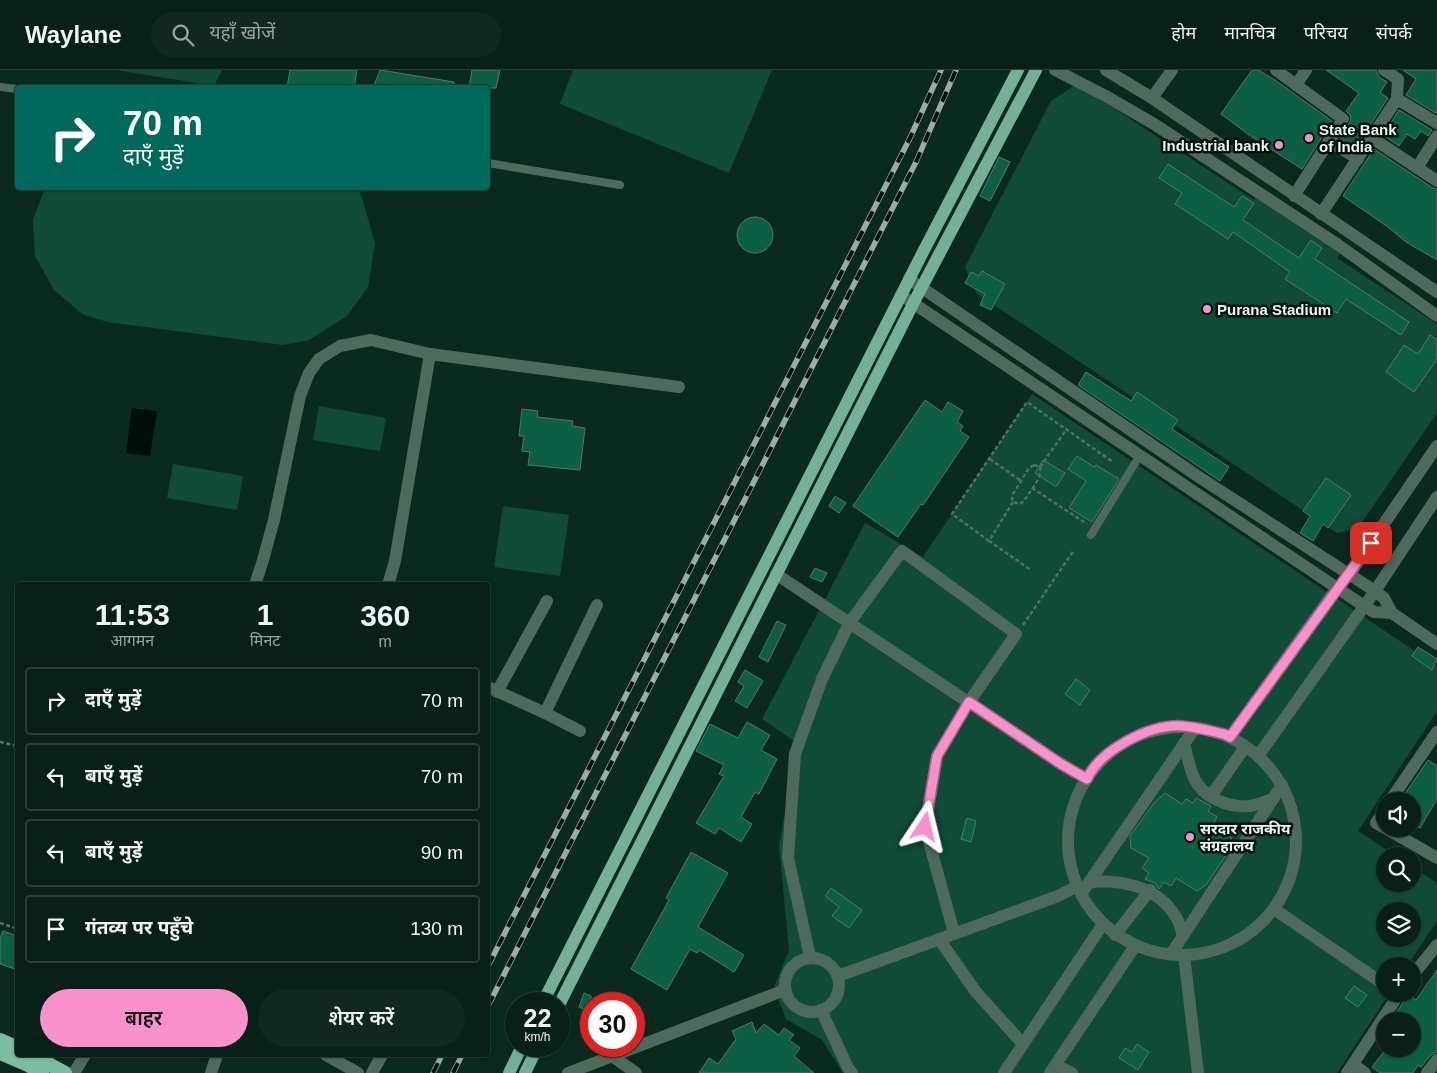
<!DOCTYPE html>
<html lang="hi">
<meta charset="utf-8">
<style>
body{margin:0;font-family:Helvetica,"Noto Sans Devanagari",sans-serif;background:#112820;color:#f1f3f6;height:100vh;display:flex;flex-direction:column;font-size:19px;white-space:nowrap}
*{box-sizing:border-box;margin:0}
p{font-size:16px;color:#98a3a1}
.icon{flex:none;width:28px;height:28px;fill:none;stroke:currentColor;stroke-width:2;stroke-linecap:round;stroke-linejoin:round}
.map{position:relative;flex:1;overflow:hidden}
.side{position:absolute;left:15px;top:512px;width:475px;height:475px;display:flex;flex-direction:column;background:#082017;border-radius:5px;box-shadow:0 1px 4px #0004,0 0 0 1px #293e36}
.side>*{flex:none}
.banner{position:absolute;left:15px;top:15px;width:475px;height:105px;border-radius:5px;box-shadow:0 1px 4px #0004,0 0 0 1px #293e36;background:#00695c;color:#fff;overflow:hidden}
.buttons{position:absolute;left:1376px;top:722px;display:grid;gap:10px}
.buttons a{display:grid;place-items:center;width:45px;height:45px;border-radius:50%;background:#082017;box-shadow:0 1px 4px #0004,0 0 0 1px #293e36;font-size:25px}
.speed{position:absolute;left:505px;top:922px;display:flex;gap:10px;font-size:25px;font-weight:700;text-align:center}
.speed>*{display:grid;place-content:center;width:65px;height:65px;border-radius:50%;background:#082017;box-shadow:0 1px 4px #0004,0 0 0 1px #293e36;line-height:1}
.speed small{font-size:12px;font-weight:400}
.speed .limit{border:8px solid #d22;background:#fff;color:#111}
.pin{position:absolute;display:grid;place-items:center;width:42px;height:42px;color:#fff;margin:-21px;border-radius:10px;box-shadow:0 2px 8px #0006}
.me{position:absolute;width:55px;margin:-28px;rotate:10deg;stroke-linejoin:round;filter:drop-shadow(0 0 4px #0008)}
.turn{display:flex;align-items:center;gap:18px;height:105px;padding:0 25px;font-size:22px}
.turn .icon{width:65px;height:65px;stroke-width:2.5}
.turn b{display:block;font-size:35px;line-height:42px}
.eta{display:flex;justify-content:space-evenly;align-items:center;height:85px;text-align:center}
.eta b{font-size:30px;font-weight:600;line-height:35px}
.primary-button{display:flex;gap:10px;margin-top:auto;padding:10px 25px}
.primary-button a{flex:1;height:58px;border-radius:30px;background:#f890cb;color:#111;font-size:20px;font-weight:600;line-height:58px;text-align:center}
.primary-button a+a{background:#112820;color:#f1f3f6}
ul{padding:0;list-style:none}
li{display:flex;align-items:center;gap:15px;height:68px;margin:0 10px 8px;padding:0 15px;border:2px solid #293e36;border-radius:5px}
li div{flex:1}
li b{display:block;font-size:19px}
li em{font-style:normal}
header{display:flex;align-items:center;gap:30px;box-sizing:border-box;height:70px;padding:0 25px;background:#082017;border-bottom:1px solid #293e36}
header strong{font-size:24px}
nav{display:flex;gap:28px;margin-inline-start:auto;font-size:18px}
.search{width:350px;height:45px;background:#112820;display:flex;align-items:center;gap:12px;box-sizing:border-box;padding:0 18px;border-radius:28px;color:#98a3a1;font-size:19px}
.map>svg:first-child{display:block}
.green{fill:#104b38;fill-rule:evenodd}
.water{fill:#000e07}
.building{fill:#0c5f45;stroke:#567668}
.lines{fill:none;stroke-linecap:round;stroke-linejoin:round}
.path{stroke:#536e63;stroke-width:2.5;stroke-dasharray:4 2.5;stroke-linecap:butt}
.service{stroke:#4e6a5d;stroke-width:8}
.minor{stroke:#4e6a5d;stroke-width:12}
.tertiary{stroke:#4e6a5d;stroke-width:12}
.primary{stroke:#74b097;stroke-width:12}
.trunk{stroke:#7cbea2;stroke-width:14}
.rail-casing{stroke:#98aea5;stroke-width:5.5}
.rail{stroke:#05100b;stroke-width:4;stroke-dasharray:11;stroke-linecap:butt}
.route-casing{stroke:#a15e84;stroke-width:12}
.route{stroke:#f890cb;stroke-width:9}
.poi-dot{fill:#f890cb;stroke:#05100b;stroke-width:2}
.labels{text-anchor:middle;dominant-baseline:central;stroke-width:5;stroke-linejoin:round;paint-order:stroke}
.poi-label{font-size:15px;font-weight:bold;fill:#e8faf1;stroke:#05100b;text-anchor:start}
</style>
<header>
<strong>Waylane</strong>
<div class="search"><svg class="icon" aria-label="search" viewBox="0 0 24 24"><circle cx="10" cy="10" r="6"/><path d="M15 15l6 6"/></svg>यहाँ खोजें</div>
<nav><a>होम</a><a>मानचित्र</a><a>परिचय</a><a>संपर्क</a></nav>
</header>
<div class="map">
<svg width="1437" height="1003" viewBox="0 0 1437 1003">
<rect width="100%" height="100%" fill="#0b2a1f"/>
<!-- green -->
<g class="green">
<path d="M 116,0 L 222,0 L 214,16 Z"/>
<path d="M 573,0 L 772,0 L 729,103 L 560,34 Z"/>
<path d="M 1077,14 L 1254,130 L 1263,118 L 1346,175 L 1337,188 L 1437,254 L 1437,343 L 1358,458 L 1337,463 L 976,223 L 965,197 L 1051,31 Z"/>
<path d="M 45,118 L 359,118 L 375,173 L 368,217 L 347,246 L 309,270 L 283,275 L 107,252 L 82,244 L 54,220 L 35,186 L 33,150 Z"/>
<path d="M 1032,324 L 1437,596 L 1437,641 L 1358,761 L 1396,786 L 1385,786 L 1385,814 L 1412,814 L 1413,797 L 1437,813 L 1437,851 L 1407,896 L 1385,896 L 1385,924 L 1389,924 L 1337,1003 L 843,1003 L 822,970 L 786,949 L 774,917 L 789,880 L 779,776 L 797,673 L 762,649 L 865,453 L 923,487 ZM 1385,841 L 1412,841 L 1412,869 L 1385,869 Z"/>
<path d="M 319,336 L 386,348 L 380,381 L 313,370 Z"/>
<path d="M 173,394 L 243,406 L 237,440 L 167,428 Z"/>
<path d="M 503,436 L 569,445 L 560,506 L 494,497 Z"/>
</g>
<!-- water -->
<path class="water" d="M 132,338 L 157,341 L 150,386 L 126,383 Z"/>
<!-- building -->
<g class="building">
<path d="M 290,0 L 357,0 L 354,18 L 287,18 Z"/>
<path d="M 380,0 L 454,12 L 453,18 L 373,18 Z"/>
<path d="M 472,0 L 500,0 L 496,18 L 469,18 Z"/>
<path d="M 1252,0 L 1258,0 L 1275,10 L 1332,51 L 1302,99 L 1252,67 L 1221,44 Z"/>
<path d="M 1326,0 L 1376,0 L 1379,7 L 1387,12 L 1380,23 L 1388,28 L 1355,78 L 1340,68 L 1351,50 L 1350,45 L 1346,41 L 1359,23 Z"/>
<path d="M 1403,0 L 1437,0 L 1437,44 L 1406,25 L 1416,9 Z"/>
<path d="M 1399,40 L 1432,60 L 1428,66 L 1421,61 L 1415,69 L 1407,64 L 1399,76 L 1383,65 Z"/>
<path d="M 1374,79 L 1433,118 L 1437,119 L 1437,190 L 1406,172 L 1388,157 L 1343,126 Z"/>
<path d="M 999,87 L 1010,92 L 990,131 L 980,126 Z"/>
<path d="M 1168,94 L 1234,137 L 1242,126 L 1254,133 L 1243,150 L 1299,188 L 1311,170 L 1322,178 L 1315,189 L 1409,252 L 1401,265 L 1346,229 L 1337,243 L 1285,209 L 1290,202 L 1233,162 L 1228,169 L 1175,134 L 1182,123 L 1159,108 Z"/>
<circle cx="755" cy="165" r="18"/>
<path d="M 982,201 L 1005,214 L 991,240 L 980,235 L 985,224 L 965,213 L 971,202 L 979,206 Z"/>
<path d="M 1430,265 L 1437,270 L 1437,289 L 1414,322 L 1386,302 L 1404,275 L 1418,284 Z"/>
<path d="M 1086,302 L 1131,331 L 1137,322 L 1178,350 L 1172,359 L 1229,397 L 1220,411 L 1078,315 Z"/>
<path d="M 925,330 L 942,342 L 948,332 L 963,341 L 957,352 L 963,356 L 960,361 L 969,367 L 923,435 L 921,434 L 898,467 L 853,436 Z"/>
<path d="M 522,339 L 538,341 L 537,347 L 573,351 L 572,356 L 585,358 L 580,400 L 528,395 L 530,382 L 522,381 L 524,366 L 519,366 Z"/>
<path d="M 1077,386 L 1094,397 L 1096,395 L 1119,409 L 1092,452 L 1069,438 L 1086,411 L 1068,399 Z"/>
<path d="M 1043,390 L 1065,403 L 1056,417 L 1035,403 Z"/>
<path d="M 1326,408 L 1351,425 L 1328,458 L 1323,454 L 1313,471 L 1300,463 L 1310,446 L 1303,441 Z"/>
<path d="M 835,426 L 846,433 L 839,443 L 829,436 Z"/>
<path d="M 815,498 L 827,503 L 822,512 L 810,507 Z"/>
<path d="M 777,551 L 786,555 L 768,592 L 759,587 Z"/>
<path d="M 1418,577 L 1437,589 L 1432,600 L 1412,586 Z"/>
<path d="M 745,600 L 763,611 L 747,638 L 735,631 L 744,616 L 738,612 Z"/>
<path d="M 1076,609 L 1090,620 L 1080,635 L 1065,624 Z"/>
<path d="M 747,652 L 770,665 L 761,680 L 777,689 L 759,724 L 755,722 L 741,747 L 752,754 L 741,772 L 719,758 L 715,764 L 696,753 L 724,706 L 719,704 L 724,695 L 696,681 L 710,654 L 738,668 Z"/>
<path d="M 1428,690 L 1437,696 L 1437,729 L 1420,758 L 1412,754 L 1412,731 L 1400,731 Z"/>
<path d="M 1165,723 L 1182,734 L 1186,729 L 1193,733 L 1196,728 L 1211,736 L 1208,741 L 1217,747 L 1212,756 L 1231,767 L 1231,778 L 1206,815 L 1197,821 L 1176,808 L 1171,816 L 1164,812 L 1159,819 L 1155,813 L 1145,809 L 1149,803 L 1142,798 L 1149,788 L 1131,778 L 1130,766 L 1154,733 Z"/>
<path d="M 967,748 L 976,751 L 971,772 L 961,769 Z"/>
<path d="M 691,782 L 728,803 L 698,857 L 744,885 L 734,902 L 699,880 L 697,883 L 690,879 L 667,920 L 631,899 L 669,830 L 666,828 Z"/>
<path d="M 831,818 L 862,840 L 849,858 L 832,846 L 839,837 L 825,826 Z"/>
<path d="M 3,861 L 18,866 L 18,900 L 0,894 L 0,868 Z"/>
<path d="M 1437,900 L 1437,982 L 1431,985 L 1421,997 L 1418,995 L 1413,1003 L 1380,1003 L 1372,997 L 1386,979 L 1412,979 L 1412,951 L 1391,951 L 1406,928 L 1407,924 L 1416,930 Z"/>
<path d="M 1354,916 L 1367,925 L 1358,937 L 1345,928 Z"/>
<path d="M 584,923 L 591,926 L 591,942 L 579,937 Z"/>
<path d="M 752,952 L 756,963 L 764,954 L 779,965 L 784,958 L 794,965 L 789,970 L 800,978 L 794,986 L 814,1003 L 699,1003 L 709,988 L 718,994 L 736,969 L 732,961 Z"/>
<path d="M 1137,974 L 1149,982 L 1138,1000 L 1119,988 L 1125,978 L 1132,982 Z"/>
</g>
<g class="lines">
<!-- path -->
<g class="path">
<path d="M 990,389 L 1021,411"/>
<path d="M 1034,395 L 1040,397 C 1042,409 1030,421 1024,431 L 1020,434 L 1013,432 L 1012,428 L 1013,424 L 1029,398 Z"/>
<path d="M 1040,397 L 1066,360"/>
<path d="M 1032,418 L 1087,454"/>
<path d="M 1013,432 L 989,471 L 1031,500"/>
<path d="M 989,471 L 952,444 L 1027,332 L 1113,392"/>
<path d="M 1023,555 L 1074,480"/>
<path d="M 0,672 L 18,676"/>
<path d="M 0,853 L 18,859"/>
</g>
<!-- service -->
<g class="service">
<path d="M 0,17 L 18,19"/>
<path d="M 488,93 L 620,115"/>
<path d="M 1091,465 L 1140,385"/>
</g>
<!-- minor -->
<g class="minor">
<path d="M 1276,0 L 1296,15"/>
<path d="M 1384,0 L 1398,9 L 1397,29"/>
<path d="M 1152,28 L 1172,0"/>
<path d="M 1372,68 L 1437,111"/>
<path d="M 1329,71 L 1358,89"/>
<path d="M 1417,98 L 1437,66"/>
<path d="M 1294,126 L 1343,49 L 1296,15 L 1306,0"/>
<path d="M 1321,144 L 1397,29 L 1437,53"/>
<path d="M 909,209 L 1202,409 L 1375,521 L 1384,528 L 1392,543 L 1437,574"/>
<path d="M 901,225 L 1364,536 L 1374,542 L 1392,543"/>
<path d="M 776,504 L 1061,694 L 1087,709"/>
<path d="M 255,515 L 263,490 L 274,450 L 300,326 L 309,303 L 319,289 L 340,276 L 371,270 L 430,284 L 679,317"/>
<path d="M 388,515 L 395,491 L 430,284"/>
<path d="M 488,617 L 545,643 L 580,661"/>
<path d="M 497,622 L 547,531"/>
<path d="M 545,643 L 597,535"/>
<circle cx="1182" cy="771" r="114"/>
<path d="M 1230,667 L 1337,518 L 1349,505 L 1437,376"/>
<path d="M 1184,673 C 1187,685 1189,697 1194,708 C 1203,728 1229,738 1250,736 C 1258,735 1266,731 1273,729"/>
<path d="M 1258,686 L 1375,521 L 1437,427"/>
<path d="M 1211,726 L 1245,677"/>
<path d="M 1390,731 L 1437,662"/>
<path d="M 1385,739 L 1376,753 L 1385,758"/>
<path d="M 1387,759 L 1437,788"/>
<path d="M 1090,812 C 1123,809 1158,817 1176,847 C 1180,853 1181,860 1183,866"/>
<path d="M 1081,824 L 1195,658"/>
<path d="M 1274,839 L 1385,915"/>
<path d="M 1115,865 L 1150,820"/>
<path d="M 939,869 L 976,922 L 1023,974"/>
<path d="M 1171,884 L 1282,715"/>
<path d="M 1184,885 L 1198,1003"/>
<path d="M 810,887 L 788,788 L 795,684 L 822,609 L 850,552 L 902,481 L 1016,564 L 969,632 L 937,686 L 925,757 L 954,863"/>
<circle cx="812" cy="915" r="27"/>
<path d="M 838,906 L 1058,826 L 1078,816"/>
<path d="M 1412,906 L 1437,875"/>
<path d="M 821,940 L 848,998 L 852,1003"/>
<path d="M 326,985 L 358,1003"/>
<path d="M 612,986 L 636,1003"/>
<path d="M 1353,994 L 1365,1003"/>
<path d="M 1056,995 L 1072,1003"/>
<path d="M 74,1003 L 85,985"/>
<path d="M 211,1003 L 217,985"/>
<path d="M 372,1003 L 382,985"/>
<path d="M 568,1003 L 785,920"/>
<path d="M 1004,1003 L 1103,854"/>
<path d="M 1050,1003 L 1135,876"/>
<path d="M 1347,1003 L 1399,924"/>
<path d="M 1427,1003 L 1437,990"/>
</g>
<!-- tertiary -->
<g class="tertiary">
<path d="M 1055,0 L 1104,25 L 1154,54 L 1337,174 L 1437,246"/>
<path d="M 1106,0 L 1152,28 L 1437,222"/>
</g>
<!-- primary -->
<g class="primary">
<path d="M 542,934 L 923,182 L 1018,0"/>
<path d="M 559,935 L 914,232 L 1036,0"/>
<path d="M 509,1003 L 522,976"/>
<path d="M 525,1003 L 538,976"/>
</g>
<!-- trunk -->
<g class="trunk">
<path d="M 0,970 L 18,978"/>
<path d="M 0,983 L 26,994 L 42,1003"/>
<path d="M 32,985 L 65,1003"/>
</g>
<!-- rail casing -->
<g class="rail-casing">
<g id="rail">
<path d="M 488,896 L 909,70 L 941,0"/>
<path d="M 488,936 L 916,92 L 956,0"/>
<path d="M 433,1003 L 442,985"/>
<path d="M 453,1003 L 462,985"/>
</g>
</g>
<!-- rail -->
<use href="#rail" class="rail"/>
</g>
<g class="lines">
<!-- route casing -->
<g class="route-casing">
<path id="route" d="M 925,757 L 937,686 L 969,632 L 1061,694 L 1087,709 C 1100,680 1150,654 1182,656 C 1196,657 1210,661 1224,664 L 1230,667 L 1371,473"/>
</g>
<!-- route -->
<use href="#route" class="route"/>
</g>
<!-- markers -->
<g class="poi-dot">
<circle cx="1309" cy="68" r="5"/>
<circle cx="1279" cy="75" r="5"/>
<circle cx="1207" cy="239" r="5"/>
<circle cx="1190" cy="767" r="5"/>
</g>
<g class="labels">
<!-- poi labels -->
<g class="poi-label">
<text x="1319" y="59">State Bank<tspan x="1319" dy="17">of India</tspan></text>
<text x="1269" y="75" text-anchor="end">Industrial bank</text>
<text x="1217" y="239">Purana Stadium</text>
<text x="1200" y="758">सरदार राजकीय<tspan x="1200" dy="17">संग्रहालय</tspan></text>
</g>
</g>
</svg>
<div class="buttons">
<a><svg class="icon" aria-label="sound" viewBox="0 0 24 24"><path d="M4 9h4l5-4v14l-5-4H4zM17 9q2 3 0 6"/></svg></a>
<a><svg class="icon" aria-label="search" viewBox="0 0 24 24"><circle cx="10" cy="10" r="6"/><path d="M15 15l6 6"/></svg></a>
<a><svg class="icon" aria-label="layers" viewBox="0 0 24 24"><path d="M12 4l9 5-9 5-9-5zM3 14l9 5 9-5"/></svg></a>
<a>+</a>
<a>−</a>
</div>
<div class="speed"><div>22<small>km/h</small></div><div class="limit">30</div></div>
<div class="pin" style="left:1371px;top:473px;background:#d93025"><svg class="icon" aria-label="arrive" viewBox="0 0 24 24"><path d="M6 21V4h12l-3 4 3 4H6"/></svg></div>
<svg class="me" style="left:925px;top:757px" viewBox="-20 -20 40 40"><path d="M0-17L14 15 0 8-14 15z" fill="#f890cb" stroke="#fff" stroke-width="4"/></svg>
<div class="banner">
<div class="turn"><svg class="icon" aria-label="right" viewBox="0 0 24 24"><path d="M7 20v-9h11M14 6l5 5-5 5"/></svg><div><b>70 m</b>दाएँ मुड़ें</div></div>
</div>
<section class="side">
<div class="eta">
<div><b>11:53</b><p>आगमन</p></div>
<div><b>1</b><p>मिनट</p></div>
<div><b>360</b><p>m</p></div>
</div>
<ul>
<li><svg class="icon" aria-label="right" viewBox="0 0 24 24"><path d="M7 20v-9h11M14 6l5 5-5 5"/></svg><div><b>दाएँ मुड़ें</b></div><em>70 m</em></li>
<li><svg class="icon" aria-label="left" viewBox="0 0 24 24"><path d="M17 20v-9H6M10 6l-5 5 5 5"/></svg><div><b>बाएँ मुड़ें</b></div><em>70 m</em></li>
<li><svg class="icon" aria-label="left" viewBox="0 0 24 24"><path d="M17 20v-9H6M10 6l-5 5 5 5"/></svg><div><b>बाएँ मुड़ें</b></div><em>90 m</em></li>
<li><svg class="icon" aria-label="arrive" viewBox="0 0 24 24"><path d="M6 21V4h12l-3 4 3 4H6"/></svg><div><b>गंतव्य पर पहुँचे</b></div><em>130 m</em></li>
</ul>
<div class="primary-button"><a>बाहर</a><a>शेयर करें</a></div>
</section>
</div>
